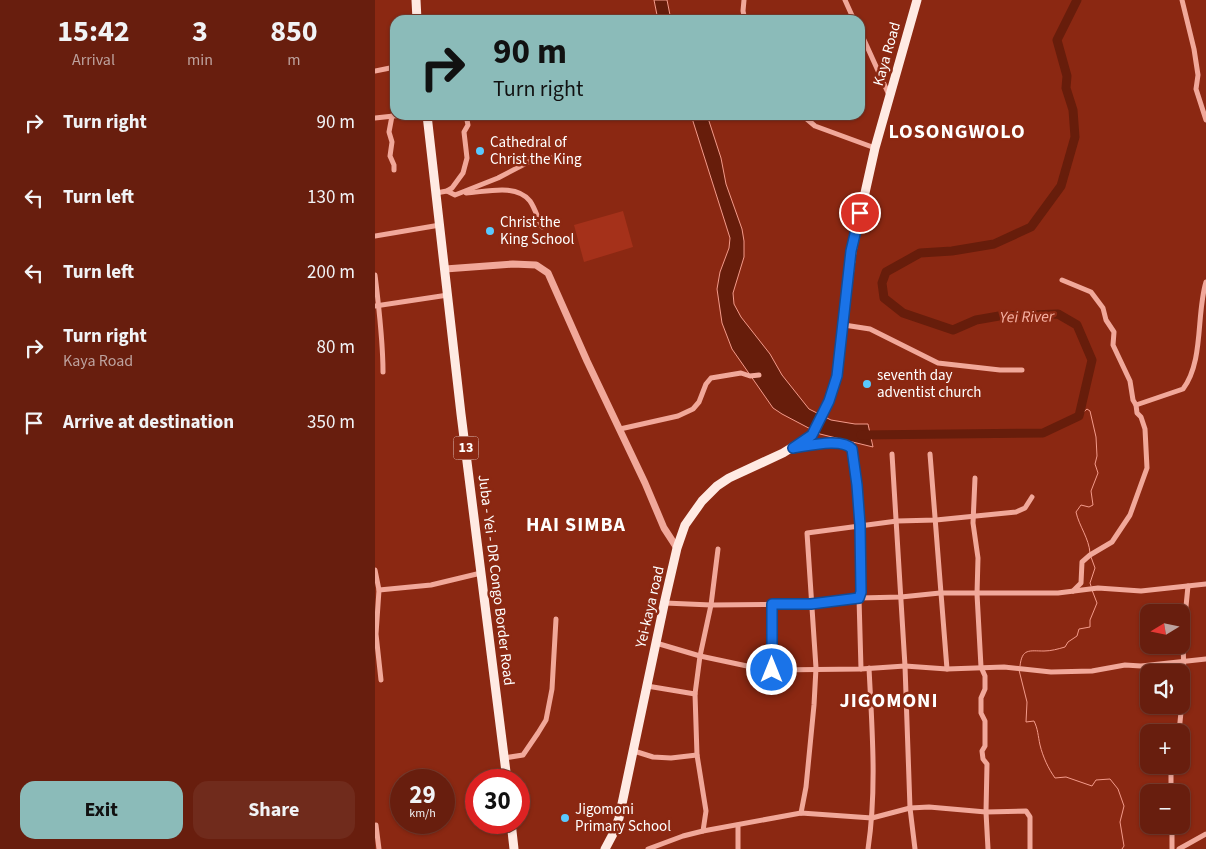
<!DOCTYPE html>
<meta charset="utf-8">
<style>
body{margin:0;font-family:"Source Sans 3",sans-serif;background:#702b1c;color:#f1f3f6;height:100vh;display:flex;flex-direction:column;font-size:19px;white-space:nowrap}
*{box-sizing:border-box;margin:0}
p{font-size:16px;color:#bda29e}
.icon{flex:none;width:28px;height:28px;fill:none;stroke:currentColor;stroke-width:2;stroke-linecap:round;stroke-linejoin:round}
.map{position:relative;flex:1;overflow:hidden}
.side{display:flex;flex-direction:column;background:#681e0e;width:375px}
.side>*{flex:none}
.banner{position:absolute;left:15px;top:15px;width:475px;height:105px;border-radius:15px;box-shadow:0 1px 4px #0004,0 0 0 1px #7b3c2e;background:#8bbbb9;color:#111;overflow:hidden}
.needle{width:32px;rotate:260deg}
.tools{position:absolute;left:765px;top:604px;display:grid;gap:10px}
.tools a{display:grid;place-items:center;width:50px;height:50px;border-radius:10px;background:#681e0e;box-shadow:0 1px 4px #0004,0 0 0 1px #7b3c2e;font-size:25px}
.speed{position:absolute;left:15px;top:769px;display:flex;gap:10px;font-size:25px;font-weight:700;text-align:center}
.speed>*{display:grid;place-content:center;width:65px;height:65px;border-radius:50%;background:#681e0e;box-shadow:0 1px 4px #0004,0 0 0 1px #7b3c2e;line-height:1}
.speed small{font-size:12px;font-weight:400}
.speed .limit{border:8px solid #d22;background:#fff;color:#111}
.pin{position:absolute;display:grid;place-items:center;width:42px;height:42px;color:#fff;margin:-21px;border:2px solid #fff;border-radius:50%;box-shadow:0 1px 5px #0007}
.me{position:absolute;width:55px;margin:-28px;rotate:0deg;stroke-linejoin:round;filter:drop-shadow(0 0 4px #0008)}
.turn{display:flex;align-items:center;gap:18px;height:105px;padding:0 20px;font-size:22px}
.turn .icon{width:65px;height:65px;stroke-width:2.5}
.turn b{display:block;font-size:35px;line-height:42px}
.eta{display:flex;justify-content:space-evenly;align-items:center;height:85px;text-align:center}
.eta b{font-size:30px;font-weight:700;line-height:35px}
.button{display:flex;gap:10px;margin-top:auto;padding:10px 20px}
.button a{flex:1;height:58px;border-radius:15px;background:#8bbbb9;color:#111;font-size:20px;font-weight:700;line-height:58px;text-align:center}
.button a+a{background:#702b1c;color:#f1f3f6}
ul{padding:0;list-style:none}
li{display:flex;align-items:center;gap:15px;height:75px;padding:0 20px}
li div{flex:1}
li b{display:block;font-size:19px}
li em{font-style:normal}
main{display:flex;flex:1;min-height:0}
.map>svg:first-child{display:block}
.green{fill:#a5311a}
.water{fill:#671d0b;stroke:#f49b8b}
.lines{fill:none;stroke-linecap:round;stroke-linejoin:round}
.stream{stroke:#f49b8b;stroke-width:1}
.river{stroke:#671d0b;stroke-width:9}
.minor{stroke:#f1a89a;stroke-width:5}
.tertiary{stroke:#f1a89a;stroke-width:7}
.primary{stroke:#ffeae3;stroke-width:9}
.route-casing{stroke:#114b97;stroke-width:12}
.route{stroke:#1a73e8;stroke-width:9}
.poi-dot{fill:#59c9ff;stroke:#8b2812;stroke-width:2}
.labels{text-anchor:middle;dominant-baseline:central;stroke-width:5;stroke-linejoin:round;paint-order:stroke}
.shield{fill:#8b2812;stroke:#dcbeb8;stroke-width:1}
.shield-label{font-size:14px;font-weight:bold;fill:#fff}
.street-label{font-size:15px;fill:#fff;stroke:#8b2812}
.poi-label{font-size:15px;fill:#fff;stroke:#8b2812;text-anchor:start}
.water-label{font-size:16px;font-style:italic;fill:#f8b3a5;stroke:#8b2812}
.district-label{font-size:20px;font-weight:bold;letter-spacing:1px;fill:#fff;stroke:#8b2812}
</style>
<main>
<section class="side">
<div class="eta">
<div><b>15:42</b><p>Arrival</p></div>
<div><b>3</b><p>min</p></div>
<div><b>850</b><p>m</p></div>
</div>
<ul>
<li><svg class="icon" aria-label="right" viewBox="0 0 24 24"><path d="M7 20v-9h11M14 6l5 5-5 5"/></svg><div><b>Turn right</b></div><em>90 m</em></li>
<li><svg class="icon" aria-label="left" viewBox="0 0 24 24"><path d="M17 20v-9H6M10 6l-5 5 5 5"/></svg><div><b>Turn left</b></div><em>130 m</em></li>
<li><svg class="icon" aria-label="left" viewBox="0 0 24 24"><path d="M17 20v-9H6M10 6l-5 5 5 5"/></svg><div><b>Turn left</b></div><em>200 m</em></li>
<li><svg class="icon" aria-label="right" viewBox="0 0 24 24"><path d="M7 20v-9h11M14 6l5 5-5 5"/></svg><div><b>Turn right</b><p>Kaya Road</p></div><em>80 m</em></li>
<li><svg class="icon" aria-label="arrive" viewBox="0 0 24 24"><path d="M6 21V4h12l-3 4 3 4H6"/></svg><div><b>Arrive at destination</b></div><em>350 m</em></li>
</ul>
<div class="button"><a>Exit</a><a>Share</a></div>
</section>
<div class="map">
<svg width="831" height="849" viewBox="0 0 831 849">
<rect width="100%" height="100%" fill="#8b2812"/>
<!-- green -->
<path class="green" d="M 248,211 L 258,247 L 209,262 L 199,225 Z"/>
<!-- water -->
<g class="water">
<path d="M 279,0 L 292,0 L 296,20 L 283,20 Z"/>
<path d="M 316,115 L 332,115 L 346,158 L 351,184 L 367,229 L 369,241 L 369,257 L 358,293 L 359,304 L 366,317 L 395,354 L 407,375 L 434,409 L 456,420 L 480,424 L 493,424 L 498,447 L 445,434 L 407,414 L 398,408 L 373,372 L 357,349 L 347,323 L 342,289 L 345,272 L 354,248 L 355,238 Z"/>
</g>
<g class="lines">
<!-- stream -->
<g class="stream">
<path d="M 704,416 L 712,409 L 715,411 L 721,437 L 722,456 L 720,464 L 723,473 L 716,491 L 718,505 L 714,507 L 706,505 L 701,512 C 704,526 714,538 715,553"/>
<path d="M 716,557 L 720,568 L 715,583 L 716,586"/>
<path d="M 645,666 C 647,648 654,651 669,651 C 676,651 683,649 690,647 L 693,642 L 702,636 L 704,629 L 715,627 L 715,620 L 722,603 L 717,590"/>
<path d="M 644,670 L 652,702 L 651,722 L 659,721 C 663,729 663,736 665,745 C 668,757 673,768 680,778 L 691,777 L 717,786 L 721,780 L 735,779 L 743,789 L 749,806 L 745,822 L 749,846 L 747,849"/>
</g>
<!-- river -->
<path class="river" d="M 486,435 L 668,433 L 704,416 L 717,360 L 702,325 L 683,314 L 624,316 L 601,320 L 578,330 L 528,313 L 509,298 L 507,283 L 511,272 L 545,253 L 577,251 L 619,244 L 656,227 L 686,186 L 700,137 L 698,110 L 691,88 L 692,76 L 682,40 L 702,0"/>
<!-- minor -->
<g class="minor">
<path d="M 369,0 L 368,11 L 370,20"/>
<path d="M 470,0 L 479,20"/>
<path d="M 807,0 L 819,49 L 823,75 L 821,89 L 831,120"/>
<path d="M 78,19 L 78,20"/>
<path d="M 485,31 L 514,95"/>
<path d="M 0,71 L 20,67"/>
<path d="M 427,115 L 440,126 L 500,148"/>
<path d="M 17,116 L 14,132 L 17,142 L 15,156 L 19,165 L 19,170"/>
<path d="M 0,118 L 28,115"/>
<path d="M 72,191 L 80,195 L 123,178 L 163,157 L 192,159"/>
<path d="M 61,193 L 72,191 L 77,188 L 88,173 L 92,158 L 89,132 L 93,125 L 91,115"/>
<path d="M 91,193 C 111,192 141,183 155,201 C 160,208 163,219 167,227"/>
<path d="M 0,236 L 65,225"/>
<path d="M 0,275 C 4,308 8,340 8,372"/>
<path d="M 687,280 L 716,292 L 728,308 L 731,320 L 739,332 L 738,345 L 755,381 L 758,400 L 761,405"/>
<path d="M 0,306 L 73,295"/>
<path d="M 469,325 L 495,329 L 563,363 L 625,370 L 647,370"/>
<path d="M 245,429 L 303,416 L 318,409 L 324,402 L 331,384 L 336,378 L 366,373 L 375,376 L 384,375"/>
<path d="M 421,447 C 437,445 471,436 478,453 L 485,525 L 487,587 L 484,598 L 486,669"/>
<path d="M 517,454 L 530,666 L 535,808 L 540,849"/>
<path d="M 555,454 L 572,669"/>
<path d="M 600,478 L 598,523 L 603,558 L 602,594 L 606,667 L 610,676 L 610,689 L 606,698 L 606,713 L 610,721 L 610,746 L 607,751 L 608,759 L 612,764 L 611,812 L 613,849"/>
<path d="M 0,570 L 4,590 L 1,634 L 6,680"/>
<path d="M 4,590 L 56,585 L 106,573"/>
<path d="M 698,591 L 706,583 L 707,562 L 715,555 L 737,542 L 755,515 L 772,468 L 770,429 L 766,417 L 762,413 L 761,405 L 808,389 C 829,361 821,315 831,282"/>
<path d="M 290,603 L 336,605 L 436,604 L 484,598 L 526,597 L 565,593 L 683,593 L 723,588 L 766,591 L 831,584"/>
<path d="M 281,643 L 325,656 L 372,666 L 397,670 L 486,669 L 530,666 L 572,669 L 629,667 L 676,672 L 717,671 L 750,665 L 766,666 L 831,659"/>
<path d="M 397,670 L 397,604"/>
<path d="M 272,686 L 320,694"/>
<path d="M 804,732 L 809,682 L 808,637 L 813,586"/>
<path d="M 259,751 L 278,757 L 296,758 L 322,755"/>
<path d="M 129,758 L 148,755 L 163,733 L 171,720 L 177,689 L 181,619"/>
<path d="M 796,792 L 796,773 L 798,765"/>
<path d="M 426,813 L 431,787 L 439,705 L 441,668 L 432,533 L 522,521 L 561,520 L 641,512 L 650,508 L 657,497"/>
<path d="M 1,825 L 4,849"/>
<path d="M 797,825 L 797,849"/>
<path d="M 363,826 L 363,849"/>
<path d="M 328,831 L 331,811 L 322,755 L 320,694 L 325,656 L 336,605 L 343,549"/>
<path d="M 273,849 L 308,836 L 328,831 L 426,813 L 497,818 L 535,808 L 554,807 L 611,812 L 651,811 L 655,817 L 655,849"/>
<path d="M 493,849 C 502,789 497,728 494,668"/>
<path d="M 804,849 L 831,834"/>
</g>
<!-- tertiary -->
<path class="tertiary" d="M 70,269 L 138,264 L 161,265 L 173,273 L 212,361 L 270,483 L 289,528 L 302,548"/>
<!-- primary -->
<g class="primary">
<path d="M 41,0 L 42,20"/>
<path d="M 52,115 L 86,414 L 132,780"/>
<path d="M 136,822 L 139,849"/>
<path d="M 230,849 L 238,834 L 244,818 L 290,600 L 302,548 L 310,525 L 327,501 L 342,486 L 354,478 L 408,453 L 437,435 L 454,401 L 462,376 L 477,251 L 500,148 L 542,0"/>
</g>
</g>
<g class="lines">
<!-- route casing -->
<g class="route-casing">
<path id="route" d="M 397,670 L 397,604 L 436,604 L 484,598 L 486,592 L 485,525 L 482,485 L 477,449 C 467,437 433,446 418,448 L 437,435 L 454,401 L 462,376 L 476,251 L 485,213"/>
</g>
<!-- route -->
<use href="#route" class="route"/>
</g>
<!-- markers -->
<g class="poi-dot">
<circle cx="105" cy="151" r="5"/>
<circle cx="115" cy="231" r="5"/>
<circle cx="492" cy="384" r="5"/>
<circle cx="190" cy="818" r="5"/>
</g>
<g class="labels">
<!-- shield labels -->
<rect class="shield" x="78.5" y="436.5" width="25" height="23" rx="4"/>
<g class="shield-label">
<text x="91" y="448">13</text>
</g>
<!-- street labels -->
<g class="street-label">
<text transform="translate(512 54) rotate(-74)">Kaya Road</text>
<text transform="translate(121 580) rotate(83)">Juba - Yei - DR Congo Border Road</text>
<text transform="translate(275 607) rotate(-77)">Yei-kaya road</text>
</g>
<!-- poi labels -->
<g class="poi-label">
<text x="115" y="142">Cathedral of<tspan x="115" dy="17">Christ the King</tspan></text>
<text x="125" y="222">Christ the<tspan x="125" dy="17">King School</tspan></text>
<text x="502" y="375">seventh day<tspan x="502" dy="17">adventist church</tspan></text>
<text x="200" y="809">Jigomoni<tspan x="200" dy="17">Primary School</tspan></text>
</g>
<!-- water labels -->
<g class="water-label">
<text transform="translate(652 317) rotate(-1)">Yei River</text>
</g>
<!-- district labels -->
<g class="district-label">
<text x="582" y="132">LOSONGWOLO</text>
<text x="201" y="525">HAI SIMBA</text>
<text x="514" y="701">JIGOMONI</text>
</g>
</g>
</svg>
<div class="tools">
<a><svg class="needle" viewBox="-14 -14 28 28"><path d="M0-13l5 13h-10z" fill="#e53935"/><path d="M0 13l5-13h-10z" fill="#bda29e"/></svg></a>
<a><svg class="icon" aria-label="sound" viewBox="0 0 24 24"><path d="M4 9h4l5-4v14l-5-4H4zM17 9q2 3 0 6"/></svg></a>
<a>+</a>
<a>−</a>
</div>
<div class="speed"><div>29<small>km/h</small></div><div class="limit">30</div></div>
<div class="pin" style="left:485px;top:213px;background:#d93025"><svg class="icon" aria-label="arrive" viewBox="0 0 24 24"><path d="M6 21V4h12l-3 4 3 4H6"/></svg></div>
<svg class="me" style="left:397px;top:670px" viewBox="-20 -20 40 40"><circle r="17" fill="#1a73e8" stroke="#fff" stroke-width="3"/><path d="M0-11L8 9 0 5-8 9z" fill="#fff"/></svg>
<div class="banner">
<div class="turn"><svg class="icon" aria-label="right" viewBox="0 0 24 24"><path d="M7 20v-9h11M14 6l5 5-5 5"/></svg><div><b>90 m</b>Turn right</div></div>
</div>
</div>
</main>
